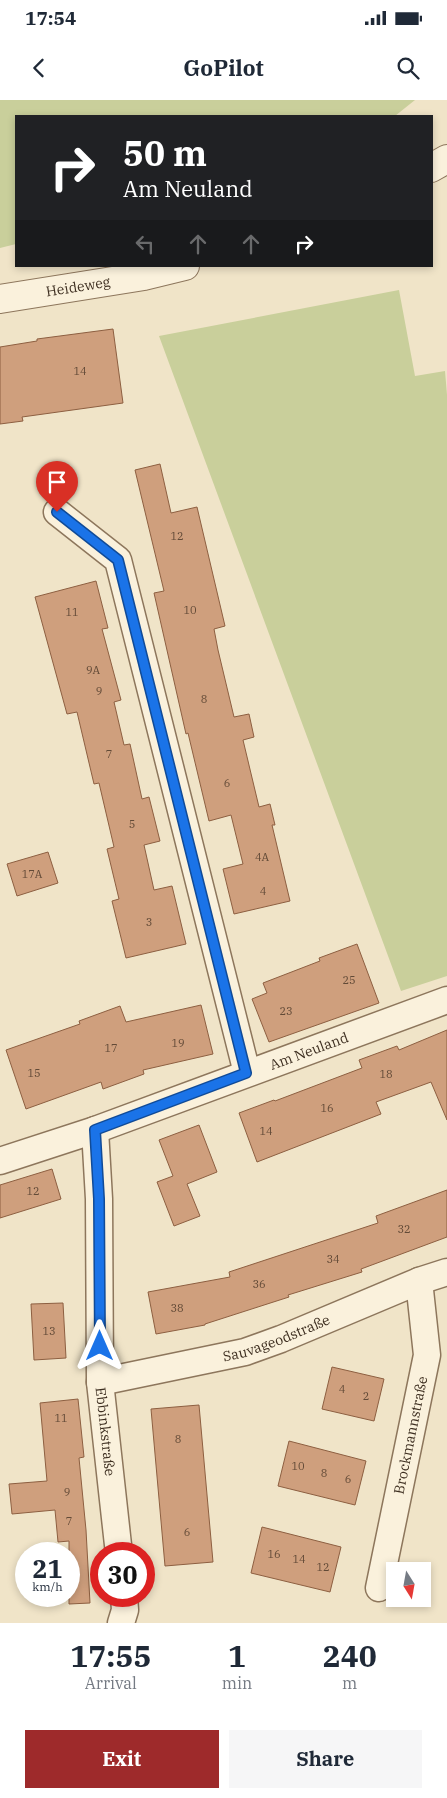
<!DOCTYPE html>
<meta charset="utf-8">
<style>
body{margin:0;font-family:"IBM Plex Serif",serif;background:#f6f6f7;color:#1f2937;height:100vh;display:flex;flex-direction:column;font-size:19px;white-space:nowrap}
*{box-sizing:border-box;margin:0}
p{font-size:16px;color:#747a83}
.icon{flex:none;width:28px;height:28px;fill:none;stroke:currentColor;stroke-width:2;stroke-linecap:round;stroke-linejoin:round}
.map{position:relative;height:1523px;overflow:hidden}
.sheet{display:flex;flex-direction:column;background:#fff;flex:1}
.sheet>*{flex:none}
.guide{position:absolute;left:15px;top:15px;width:418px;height:152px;border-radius:0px;box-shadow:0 2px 8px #0003;background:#202124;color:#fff;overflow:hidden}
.needle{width:32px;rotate:169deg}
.controls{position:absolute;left:386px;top:1462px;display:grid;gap:10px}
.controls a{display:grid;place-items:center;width:45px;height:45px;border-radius:0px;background:#fff;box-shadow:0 2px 8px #0003;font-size:25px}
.speed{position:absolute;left:15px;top:1442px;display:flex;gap:10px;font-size:25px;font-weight:700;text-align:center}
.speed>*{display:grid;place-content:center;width:65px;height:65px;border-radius:50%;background:#fff;box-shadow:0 2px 8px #0003;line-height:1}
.speed small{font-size:12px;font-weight:400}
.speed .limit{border:8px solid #d22;background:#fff;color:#111}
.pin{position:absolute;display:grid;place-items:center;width:42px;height:42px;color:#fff;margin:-51px -21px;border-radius:50% 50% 50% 0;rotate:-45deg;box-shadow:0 0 5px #0007}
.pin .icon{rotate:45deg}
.me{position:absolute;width:55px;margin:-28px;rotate:0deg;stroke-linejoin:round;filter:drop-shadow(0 0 4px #0008)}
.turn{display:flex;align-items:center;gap:18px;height:105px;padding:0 25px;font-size:22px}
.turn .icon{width:65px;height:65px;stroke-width:2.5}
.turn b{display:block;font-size:35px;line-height:42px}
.lanes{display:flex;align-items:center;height:48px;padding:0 25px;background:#0003;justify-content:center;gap:25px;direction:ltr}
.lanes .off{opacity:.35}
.eta{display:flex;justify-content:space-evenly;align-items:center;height:85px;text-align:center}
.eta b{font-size:30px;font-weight:800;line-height:35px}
.primary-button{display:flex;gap:10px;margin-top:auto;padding:10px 25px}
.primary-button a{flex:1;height:58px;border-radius:0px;background:#9e2a2b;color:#fff;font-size:20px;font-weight:800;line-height:58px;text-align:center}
.primary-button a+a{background:#f6f6f7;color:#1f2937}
.status{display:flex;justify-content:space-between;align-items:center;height:35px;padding:0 25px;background:#fff;direction:ltr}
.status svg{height:14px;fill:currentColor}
header{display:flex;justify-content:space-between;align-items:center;height:65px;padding:0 25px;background:#fff;font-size:22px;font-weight:800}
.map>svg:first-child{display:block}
.green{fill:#c9cf9b}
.building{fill:#cf9f7d;stroke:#8d5f41}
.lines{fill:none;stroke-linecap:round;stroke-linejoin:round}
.minor-casing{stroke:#8d765c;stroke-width:29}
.tertiary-casing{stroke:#8d765c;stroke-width:30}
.minor{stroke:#faf1dc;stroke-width:26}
.tertiary{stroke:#faf1dc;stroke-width:28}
.route-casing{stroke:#114b97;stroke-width:12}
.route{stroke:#1a73e8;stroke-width:9}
.labels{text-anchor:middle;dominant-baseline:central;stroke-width:4;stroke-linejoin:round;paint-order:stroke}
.number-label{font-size:11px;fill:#624a37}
.street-label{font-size:14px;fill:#3d2e20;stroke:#f7eed8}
</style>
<div class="status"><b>17:54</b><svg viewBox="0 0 49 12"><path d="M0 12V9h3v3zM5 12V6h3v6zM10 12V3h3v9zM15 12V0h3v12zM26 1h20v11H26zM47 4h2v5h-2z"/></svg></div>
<header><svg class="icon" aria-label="back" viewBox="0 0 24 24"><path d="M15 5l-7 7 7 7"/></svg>GoPilot<svg class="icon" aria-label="search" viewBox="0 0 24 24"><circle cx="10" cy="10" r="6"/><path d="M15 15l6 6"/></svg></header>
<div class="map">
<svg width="447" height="1523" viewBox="0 0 447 1523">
<rect width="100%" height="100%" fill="#f0e4c8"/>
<!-- green -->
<g class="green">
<path d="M 0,0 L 415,0 L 395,16 L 16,16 L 16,144 L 0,148 Z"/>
<path d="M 399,190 L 415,276 L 445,271 L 447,295 L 447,876 L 401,891 L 159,236 Z"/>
</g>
<!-- building -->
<g class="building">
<path d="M 113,229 L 123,303 L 22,317 L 23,321 L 0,324 L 0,247 L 37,241 L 37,239 Z"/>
<path d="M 160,364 L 171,413 L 197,407 L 225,526 L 214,529 L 218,550 L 234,617 L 249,614 L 254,637 L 243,640 L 259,707 L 270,704 L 275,725 L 272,725 L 290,801 L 234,814 L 223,769 L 243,764 L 231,715 L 209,721 L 188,633 L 186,634 L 154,493 L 164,491 L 135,370 Z"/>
<path d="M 96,481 L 108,528 L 102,529 L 121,600 L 114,602 L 124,645 L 130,644 L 142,699 L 149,697 L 160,741 L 144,745 L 154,790 L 172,786 L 186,844 L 126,858 L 112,801 L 119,799 L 107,749 L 114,747 L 99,683 L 94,684 L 77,612 L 67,614 L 35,497 Z"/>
<path d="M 48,752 L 58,783 L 17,796 L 7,764 Z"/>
<path d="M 357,844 L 379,903 L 269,942 L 252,899 L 267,893 L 263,883 L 320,861 L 319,858 Z"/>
<path d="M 201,905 L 213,954 L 143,970 L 144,974 L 103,989 L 101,982 L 26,1009 L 6,950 L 80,924 L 79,921 L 120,906 L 126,922 Z"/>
<path d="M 447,930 L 447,1020 L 431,982 L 376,1002 L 381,1014 L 257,1062 L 239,1013 L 274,1000 L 275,1001 L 362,968 L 359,960 L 397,946 L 399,950 Z"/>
<path d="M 199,1025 L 217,1072 L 187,1084 L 200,1116 L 174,1126 L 157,1082 L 173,1076 L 159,1040 Z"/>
<path d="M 52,1069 L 61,1099 L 0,1118 L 0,1085 Z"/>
<path d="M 447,1090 L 447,1137 L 361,1169 L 362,1172 L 288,1195 L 289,1197 L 205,1224 L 205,1225 L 156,1234 L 148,1192 L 230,1177 L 229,1172 L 378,1123 L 376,1116 Z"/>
<path d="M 63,1203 L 66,1258 L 34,1260 L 31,1204 Z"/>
<path d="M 332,1267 L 384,1279 L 374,1321 L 322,1309 Z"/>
<path d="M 78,1299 L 84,1357 L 79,1358 L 86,1430 L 90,1503 L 69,1504 L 69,1441 L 58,1442 L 55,1410 L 12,1414 L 9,1384 L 47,1381 L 40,1303 Z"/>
<path d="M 199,1305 L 213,1462 L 165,1466 L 151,1309 Z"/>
<path d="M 289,1341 L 366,1361 L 355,1405 L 278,1386 Z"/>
<path d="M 262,1427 L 341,1447 L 330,1492 L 251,1473 Z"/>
</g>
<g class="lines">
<!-- minor casing -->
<g class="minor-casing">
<g id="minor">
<path d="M 57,412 L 118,460 L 247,973"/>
<path id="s1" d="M 95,1030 L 99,1099 L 100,1282 L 119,1454"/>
<path id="s2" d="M 0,1061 L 95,1030 L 447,900"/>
<path id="s3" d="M 100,1282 L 245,1252 L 281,1239 L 419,1181 L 447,1172"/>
<path id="s4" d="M 379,1488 L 427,1255 L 419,1181"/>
<path d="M 121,1523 L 125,1510 L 124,1496"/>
</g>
</g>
<!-- tertiary casing -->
<g class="tertiary-casing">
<g id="tertiary">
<path d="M 431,68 L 447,59"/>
<path id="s5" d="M 0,199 L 144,176 L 185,166"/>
</g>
</g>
<!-- minor -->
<use href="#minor" class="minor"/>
<!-- tertiary -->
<use href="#tertiary" class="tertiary"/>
</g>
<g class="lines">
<!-- route casing -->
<g class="route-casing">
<path id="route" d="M 57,412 L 118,460 L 246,973 L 95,1030 L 99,1099 L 100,1246"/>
</g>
<!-- route -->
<use href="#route" class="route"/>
</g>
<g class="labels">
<!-- number labels -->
<g class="number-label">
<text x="80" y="271">14</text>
<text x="177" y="436">12</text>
<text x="190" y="510">10</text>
<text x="72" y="512">11</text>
<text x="93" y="570">9A</text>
<text x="99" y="591">9</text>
<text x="204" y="599">8</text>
<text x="109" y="654">7</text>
<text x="227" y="683">6</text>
<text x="132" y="724">5</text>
<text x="262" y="757">4A</text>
<text x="32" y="774">17A</text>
<text x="263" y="791">4</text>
<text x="149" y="822">3</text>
<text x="349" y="880">25</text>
<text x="286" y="911">23</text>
<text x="178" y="943">19</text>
<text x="111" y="948">17</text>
<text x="34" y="973">15</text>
<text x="386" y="974">18</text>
<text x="327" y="1008">16</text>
<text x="266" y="1031">14</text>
<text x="33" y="1091">12</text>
<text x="404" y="1129">32</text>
<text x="333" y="1159">34</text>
<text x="259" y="1184">36</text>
<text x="177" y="1208">38</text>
<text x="49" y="1231">13</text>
<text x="342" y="1289">4</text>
<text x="366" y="1296">2</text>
<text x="61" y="1318">11</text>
<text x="178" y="1339">8</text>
<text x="298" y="1366">10</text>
<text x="324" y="1373">8</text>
<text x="348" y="1379">6</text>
<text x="67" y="1392">9</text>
<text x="69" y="1421">7</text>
<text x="187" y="1432">6</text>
<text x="274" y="1454">16</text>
<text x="299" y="1459">14</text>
<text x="323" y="1467">12</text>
</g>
<!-- street labels -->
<g class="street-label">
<text stroke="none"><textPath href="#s5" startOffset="79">Heideweg</textPath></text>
<text stroke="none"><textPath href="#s2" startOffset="328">Am Neuland</textPath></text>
<text stroke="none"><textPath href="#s3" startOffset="182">Sauvageodstraße</textPath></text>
<text stroke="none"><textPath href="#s1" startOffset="302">Ebbinkstraße</textPath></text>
<text stroke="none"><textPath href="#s4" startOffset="156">Brockmannstraße</textPath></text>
</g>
</g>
</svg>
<div class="controls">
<a><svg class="needle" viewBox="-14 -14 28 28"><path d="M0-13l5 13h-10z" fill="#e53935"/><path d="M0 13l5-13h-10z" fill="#747a83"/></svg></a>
</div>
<div class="speed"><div>21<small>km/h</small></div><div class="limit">30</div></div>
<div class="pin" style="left:57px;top:412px;background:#d93025"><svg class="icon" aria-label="arrive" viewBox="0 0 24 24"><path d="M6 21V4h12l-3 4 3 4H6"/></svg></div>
<svg class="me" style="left:100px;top:1246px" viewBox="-20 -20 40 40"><path d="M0-17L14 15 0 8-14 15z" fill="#1a73e8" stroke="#fff" stroke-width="4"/></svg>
<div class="guide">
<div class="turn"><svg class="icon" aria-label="right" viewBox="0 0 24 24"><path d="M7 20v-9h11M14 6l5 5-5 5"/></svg><div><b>50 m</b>Am Neuland</div></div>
<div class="lanes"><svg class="icon off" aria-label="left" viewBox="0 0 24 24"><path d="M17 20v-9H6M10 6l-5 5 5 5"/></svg><svg class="icon off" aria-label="ahead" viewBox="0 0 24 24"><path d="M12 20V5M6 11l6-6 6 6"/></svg><svg class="icon off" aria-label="ahead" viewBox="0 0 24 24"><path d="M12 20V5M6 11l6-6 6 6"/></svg><svg class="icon" aria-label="right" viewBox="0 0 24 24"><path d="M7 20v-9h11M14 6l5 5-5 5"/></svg></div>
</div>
</div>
<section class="sheet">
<div class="eta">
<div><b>17:55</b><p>Arrival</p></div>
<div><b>1</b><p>min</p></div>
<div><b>240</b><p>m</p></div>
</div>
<div class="primary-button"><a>Exit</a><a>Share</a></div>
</section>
